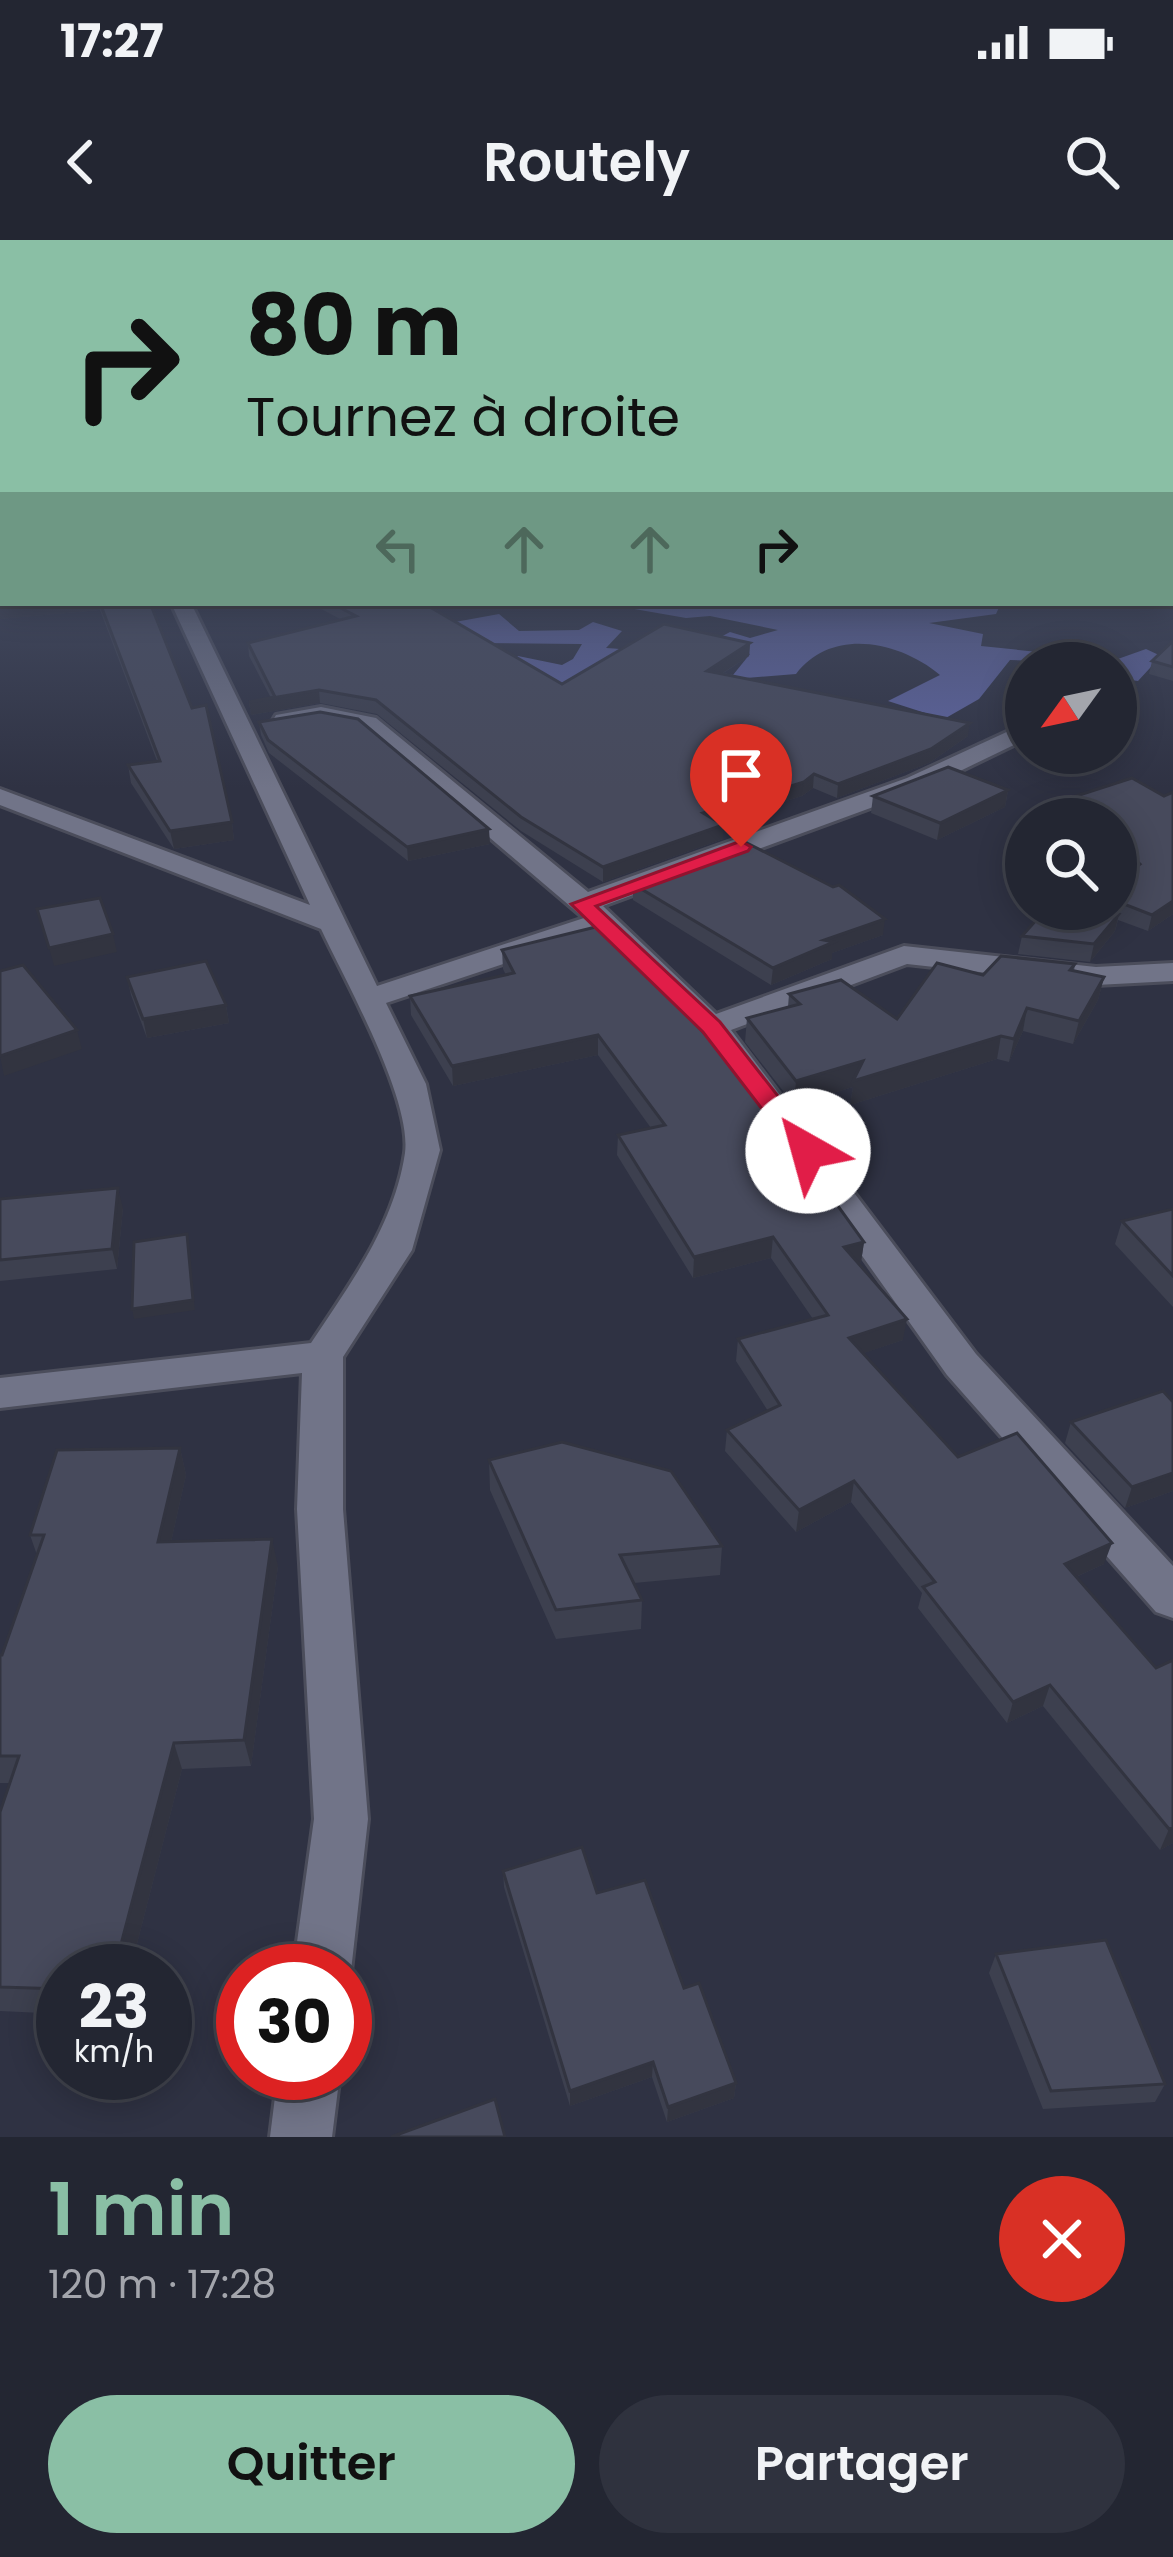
<!DOCTYPE html>
<html lang="fr">
<meta charset="utf-8">
<style>
body{margin:0;font-family:Poppins,sans-serif;background:#2f323e;color:#f1f3f6;height:100vh;display:flex;flex-direction:column;font-size:45px;white-space:nowrap}
*{box-sizing:border-box;margin:0}
p{font-size:39px;color:#a3a5ac}
.icon{flex:none;width:66px;height:66px;fill:none;stroke:currentColor;stroke-width:2;stroke-linecap:round;stroke-linejoin:round}
.map{position:relative;height:1897px;overflow:hidden}
.panel{display:flex;flex-direction:column;background:#232632;flex:1}
.panel>*{flex:none}
.top-card{position:absolute;left:0px;top:0px;width:1173px;height:366px;box-shadow:0 6px 30px #0003,0 0 0 3px #40434d;background:#8abfa5;color:#111;overflow:hidden}
.needle{width:78px;rotate:237deg}
.fabs{position:absolute;left:1005px;top:402px;display:grid;gap:24px}
.fabs a{display:grid;place-items:center;width:132px;height:132px;border-radius:50%;background:#232632;box-shadow:0 6px 30px #0003,0 0 0 3px #40434d;font-size:60px}
.speed{position:absolute;left:36px;top:1704px;display:flex;gap:24px;font-size:60px;font-weight:700;text-align:center}
.speed>*{display:grid;place-content:center;width:156px;height:156px;border-radius:50%;background:#232632;box-shadow:0 6px 30px #0003,0 0 0 3px #40434d;line-height:1}
.speed small{font-size:30px;font-weight:400}
.speed .limit{border:18px solid #d22;background:#fff;color:#111}
.pin{position:absolute;display:grid;place-items:center;width:102px;height:102px;color:#fff;margin:-123px -51px;border-radius:50% 50% 50% 0;rotate:-45deg;box-shadow:0 0 12px #0007}
.pin .icon{rotate:45deg}
.me{position:absolute;width:132px;margin:-66px;rotate:322deg;stroke-linejoin:round;filter:drop-shadow(0 0 9px #0008)}
.turn{display:flex;align-items:center;gap:42px;height:252px;padding:0 48px;font-size:54px}
.turn .icon{width:156px;height:156px;stroke-width:2.5}
.turn b{display:block;font-size:84px;line-height:102px}
.lanes{display:flex;align-items:center;height:114px;padding:0 48px;background:#0003;justify-content:center;gap:60px;direction:ltr}
.lanes .off{opacity:.35}
.round{display:grid;place-items:center;flex:none;width:126px;height:126px;border-radius:63px;background:#2f323e}
.head{display:flex;align-items:center;justify-content:space-between;height:204px;padding:0 48px}
h1{font-size:72px;font-weight:600;line-height:90px;color:#8abfa5}
.button{display:flex;gap:24px;margin-top:auto;padding:24px 48px}
.button a{flex:1;height:138px;border-radius:72px;background:#8abfa5;color:#111;font-size:48px;font-weight:600;line-height:138px;text-align:center}
.button a+a{background:#2f323e;color:#f1f3f6}
.status{display:flex;justify-content:space-between;align-items:center;height:84px;padding:0 60px;background:#232632;direction:ltr}
.status svg{height:33px;fill:currentColor}
header{display:flex;justify-content:space-between;align-items:center;height:156px;padding:0 48px;background:#232632;font-size:54px;font-weight:600}
.map>svg:first-child{display:block}
.forest{fill:#5f65a2}
.lines{fill:none;stroke-linecap:round;stroke-linejoin:round}
.minor-casing{stroke:#4b4d5b;stroke-width:6}
.minor{fill:#717488;fill-rule:evenodd}
.wall{fill:#3d404f}
.shaded-wall{fill:#323440}
.building{fill:#474a5c;stroke:#323440;stroke-width:3}
.route{fill:#e11d48;stroke:#92132f;stroke-width:3}
</style>
<div class="status"><b>17:27</b><svg viewBox="0 0 49 12"><path d="M0 12V9h3v3zM5 12V6h3v6zM10 12V3h3v9zM15 12V0h3v12zM26 1h20v11H26zM47 4h2v5h-2z"/></svg></div>
<header><svg class="icon" aria-label="back" viewBox="0 0 24 24"><path d="M15 5l-7 7 7 7"/></svg>Routely<svg class="icon" aria-label="search" viewBox="0 0 24 24"><circle cx="10" cy="10" r="6"/><path d="M15 15l6 6"/></svg></header>
<div class="map">
<svg width="1173" height="1897" viewBox="0 0 1173 1897">
<rect width="100%" height="100%" fill="#2f3243"/>
<!-- forest -->
<path class="forest" d="M 600,363 L 1001,363 L 996,374 L 929,383 L 983,394 L 981,406 L 1115,420 L 1146,409 L 1161,416 L 1138,441 L 1116,438 L 1116,423 L 1010,420 L 979,459 L 944,479 L 888,461 L 940,435 C 899,401 832,387 796,434 L 552,454 L 510,423 L 518,416 L 562,425 L 573,419 L 582,404 L 478,403 L 455,382 L 499,374 L 519,391 L 579,390 L 593,382 L 622,391 L 606,408 C 649,409 690,428 733,435 L 750,414 L 715,400 L 730,392 L 750,398 L 778,390 L 710,376 L 686,378 Z"/>
<g class="lines">
<!-- minor casing -->
<g class="minor-casing">
<g id="minor">
<path d="M 171,363 L 191,363 L 377,746 L 584,678 L 361,488 L 321,481 L 284,487 L 273,480 L 276,475 L 321,467 L 376,478 L 588,652 L 907,538 L 1026,483 L 1026,499 L 925,548 L 603,666 L 716,774 L 904,706 L 1096,727 L 1173,723 L 1173,741 L 1096,745 L 907,724 L 731,790 L 976,1114 L 1173,1326 L 1173,1378 L 1156,1372 L 947,1135 L 724,822 L 599,692 L 386,763 L 426,844 L 440,910 L 412,1010 L 343,1117 L 343,1269 L 368,1579 L 351,1731 L 345,1746 L 345,1731 L 293,1731 L 314,1579 L 297,1269 L 302,1133 L 0,1168 L 0,1138 L 311,1103 C 350,1044 394,986 405,913 C 412,859 345,740 321,689 L 0,565 L 0,549 L 310,665 Z"/>
<path d="M 1116,443 L 1125,445 L 1125,455 L 1116,457 Z"/>
<path d="M 278,1833 L 340,1833 L 332,1897 L 270,1897 Z"/>
</g>
</g>
<!-- minor -->
<use href="#minor" class="minor"/>
</g>
<!-- wall -->
<g class="wall">
<path d="M 0,283 L 3,283 L 3,363 L 150,363 L 232,582 L 234,600 L 174,609 L 131,543 L 128,525 L 157,521 L 100,370 L 0,379 Z"/>
<path d="M 310,363 L 423,363 L 562,444 L 750,403 L 749,416 L 722,434 L 968,496 L 929,523 L 837,558 L 813,548 L 802,556 L 719,582 L 723,599 L 603,642 L 521,591 L 377,474 L 320,463 L 251,475 L 249,462 L 271,458 L 249,416 L 248,403 L 342,380 Z"/>
<path d="M 1173,401 L 1173,441 L 1149,434 L 1152,421 Z"/>
<path d="M 259,482 L 490,604 L 408,621 L 269,513 L 261,495 Z"/>
<path d="M 1008,550 L 1005,567 L 937,600 L 871,573 L 873,556 Z"/>
<path d="M 1164,556 L 1173,674 L 1148,691 L 1118,680 L 1115,691 L 1090,722 L 1018,714 L 1022,696 L 1046,669 L 1116,669 L 1116,642 L 1129,632 L 1116,620 L 1116,579 L 1073,579 L 1067,573 L 1070,558 Z"/>
<path d="M 633,644 L 883,695 L 832,713 L 832,719 L 771,745 L 633,660 Z"/>
<path d="M 502,710 L 864,1002 L 861,1022 L 858,1023 L 903,1100 L 863,1113 L 958,1217 L 1104,1324 L 1076,1337 L 1156,1428 L 1173,1603 L 1160,1610 L 1043,1466 L 1007,1483 L 918,1368 L 922,1353 L 851,1262 L 796,1292 L 725,1211 L 727,1190 L 768,1171 L 736,1121 L 738,1099 L 813,1079 L 771,1018 L 693,1038 L 617,915 L 618,895 L 651,888 L 598,815 L 453,846 L 411,775 L 410,756 L 506,735 L 503,729 Z"/>
<path d="M 1075,724 L 1074,731 L 1104,737 L 1098,760 L 1073,804 L 1023,791 L 1009,822 L 997,819 L 850,865 L 853,847 L 794,865 L 745,802 L 747,778 L 788,767 L 789,754 L 897,779 L 983,735 Z"/>
<path d="M 127,737 L 226,765 L 229,783 L 147,798 L 131,755 Z"/>
<path d="M 0,959 L 123,968 L 117,1029 L 0,1041 Z"/>
<path d="M 1173,969 L 1173,1067 L 1115,1004 L 1122,981 Z"/>
<path d="M 1173,1162 L 1173,1251 L 1125,1268 L 1065,1203 L 1071,1182 Z"/>
<path d="M 180,1208 L 186,1235 L 171,1302 L 278,1326 L 251,1526 L 182,1529 L 130,1731 L 63,1731 L 63,1774 L 0,1771 L 0,1572 L 10,1543 L 0,1543 L 0,1415 L 2,1415 L 37,1315 L 30,1295 Z"/>
<path d="M 489,1220 L 722,1306 L 720,1335 L 634,1343 L 642,1360 L 641,1389 L 556,1399 L 490,1250 Z"/>
<path d="M 503,1631 L 597,1653 L 684,1748 L 736,1843 L 734,1858 L 667,1882 L 652,1837 L 570,1866 L 504,1647 Z"/>
<path d="M 996,1714 L 1165,1844 L 1155,1862 L 1043,1869 L 989,1733 Z"/>
</g>
<!-- shaded-wall -->
<g class="shaded-wall">
<path d="M 98,363 L 100,370 L 0,379 L 0,364 Z"/>
<path d="M 750,403 L 749,416 L 707,443 L 707,431 Z"/>
<path d="M 319,450 L 320,463 L 251,475 L 249,462 Z"/>
<path d="M 970,483 L 968,496 L 929,523 L 837,558 L 838,544 Z"/>
<path d="M 814,534 L 813,548 L 802,556 L 702,587 L 703,573 Z"/>
<path d="M 1008,550 L 1005,567 L 937,600 L 940,583 Z"/>
<path d="M 232,582 L 234,600 L 174,609 L 170,591 Z"/>
<path d="M 723,585 L 723,599 L 603,642 L 603,627 Z"/>
<path d="M 489,589 L 490,604 L 408,621 L 407,607 Z"/>
<path d="M 1173,661 L 1173,674 L 1148,691 L 1152,675 Z"/>
<path d="M 1119,674 L 1115,691 L 1090,722 L 1094,704 Z"/>
<path d="M 885,679 L 883,695 L 832,713 L 832,719 L 771,745 L 773,728 L 824,700 Z"/>
<path d="M 113,694 L 117,712 L 54,726 L 49,708 Z"/>
<path d="M 1104,737 L 1098,760 L 1073,804 L 1079,781 Z"/>
<path d="M 226,765 L 229,783 L 147,798 L 143,779 Z"/>
<path d="M 1027,768 L 1023,791 L 1009,822 L 1014,799 Z"/>
<path d="M 77,790 L 82,809 L 4,836 L 0,816 Z"/>
<path d="M 598,795 L 598,815 L 453,846 L 452,826 Z"/>
<path d="M 1001,796 L 997,819 L 850,865 L 853,847 L 794,865 L 796,841 L 863,821 Z"/>
<path d="M 118,948 L 123,968 L 117,1029 L 112,1009 Z"/>
<path d="M 187,994 L 195,1070 L 134,1079 L 132,1069 Z"/>
<path d="M 773,997 L 771,1018 L 693,1038 L 694,1017 Z"/>
<path d="M 864,1002 L 861,1022 L 841,1028 L 844,1007 Z"/>
<path d="M 907,1079 L 903,1100 L 846,1119 L 849,1098 Z"/>
<path d="M 180,1208 L 186,1235 L 165,1329 L 158,1302 Z"/>
<path d="M 1173,1233 L 1173,1251 L 1125,1268 L 1132,1247 Z"/>
<path d="M 854,1241 L 851,1262 L 796,1292 L 799,1270 Z"/>
<path d="M 272,1299 L 278,1326 L 251,1526 L 244,1500 Z"/>
<path d="M 1112,1303 L 1104,1324 L 1058,1345 L 1065,1324 Z"/>
<path d="M 1050,1445 L 1043,1466 L 1007,1483 L 1013,1462 Z"/>
<path d="M 174,1503 L 182,1529 L 130,1731 L 114,1731 Z"/>
<path d="M 1173,1587 L 1173,1603 L 1160,1610 L 1169,1589 Z"/>
<path d="M 653,1822 L 652,1837 L 570,1866 L 570,1851 Z"/>
<path d="M 736,1843 L 734,1858 L 667,1882 L 668,1867 Z"/>
</g>
<!-- building -->
<g class="building">
<path d="M 1170,283 L 1173,283 L 1173,352 L 1170,351 Z"/>
<path d="M 0,296 L 3,296 L 3,363 L 6,363 L 0,364 Z"/>
<path d="M 100,363 L 150,363 L 192,468 L 206,465 L 232,582 L 170,591 L 128,525 L 160,521 Z"/>
<path d="M 331,363 L 423,363 L 562,444 L 664,384 L 750,403 L 707,431 L 970,483 L 931,509 L 838,544 L 814,534 L 804,542 L 703,573 L 723,585 L 603,627 L 521,577 L 376,460 L 319,450 L 249,462 L 275,457 L 248,403 L 356,376 Z"/>
<path d="M 1173,401 L 1173,427 L 1152,421 Z"/>
<path d="M 320,472 L 358,479 L 489,589 L 407,607 L 268,500 L 259,482 Z"/>
<path d="M 948,527 L 1008,550 L 940,583 L 873,556 Z"/>
<path d="M 1132,538 L 1164,556 L 1173,552 L 1173,661 L 1152,675 L 1116,661 L 1116,642 L 1140,624 L 1116,601 L 1116,579 L 1093,579 L 1070,558 Z"/>
<path d="M 747,603 L 833,647 L 839,645 L 885,679 L 824,700 L 834,702 L 773,728 L 633,644 Z"/>
<path d="M 100,658 L 113,694 L 49,708 L 37,669 Z"/>
<path d="M 1046,669 L 1103,669 L 1119,674 L 1094,704 L 1022,696 Z"/>
<path d="M 604,685 L 705,794 L 709,793 L 722,805 L 864,1002 L 844,1007 L 907,1079 L 849,1098 L 958,1217 L 1017,1193 L 1112,1303 L 1065,1324 L 1156,1428 L 1173,1420 L 1173,1587 L 1169,1589 L 1050,1445 L 1013,1462 L 923,1347 L 935,1342 L 854,1241 L 799,1270 L 727,1190 L 780,1165 L 738,1099 L 828,1075 L 773,997 L 694,1017 L 618,895 L 665,885 L 598,795 L 452,826 L 410,756 L 514,733 L 502,710 Z"/>
<path d="M 1001,716 L 1075,724 L 1070,730 L 1104,737 L 1079,781 L 1027,768 L 1014,799 L 1001,796 L 853,841 L 863,821 L 796,841 L 747,778 L 800,764 L 789,754 L 841,740 L 897,779 L 937,723 L 983,735 Z"/>
<path d="M 206,721 L 226,765 L 143,779 L 127,737 Z"/>
<path d="M 23,725 L 77,790 L 0,816 L 0,731 Z"/>
<path d="M 118,948 L 112,1009 L 0,1020 L 0,959 Z"/>
<path d="M 1173,969 L 1173,1036 L 1122,981 Z"/>
<path d="M 187,994 L 193,1060 L 132,1069 L 134,1002 Z"/>
<path d="M 1163,1151 L 1173,1162 L 1173,1233 L 1132,1247 L 1071,1182 Z"/>
<path d="M 562,1202 L 671,1231 L 722,1306 L 620,1315 L 642,1360 L 556,1370 L 489,1220 Z"/>
<path d="M 180,1208 L 158,1302 L 272,1299 L 244,1500 L 174,1503 L 114,1731 L 63,1731 L 63,1749 L 0,1747 L 0,1572 L 19,1516 L 0,1516 L 0,1415 L 2,1415 L 44,1295 L 30,1295 L 57,1210 Z"/>
<path d="M 582,1607 L 597,1653 L 645,1640 L 684,1748 L 699,1743 L 736,1843 L 668,1867 L 653,1822 L 570,1851 L 503,1631 Z"/>
<path d="M 1106,1700 L 1165,1844 L 1051,1851 L 996,1714 Z"/>
<path d="M 495,1859 L 505,1897 L 391,1897 Z"/>
</g>
<!-- sky -->
<linearGradient id="sky" x2="0" y2="1"><stop stop-color="#1a1c25"/><stop offset="0.52" stop-color="#474f66"/><stop offset="1" stop-color="#474f66" stop-opacity="0"/></linearGradient>
<rect width="1173" height="548" fill="url(#sky)"/>
<!-- route -->
<path class="route" d="M 741,601 L 751,607 L 748,611 L 596,666 L 720,782 L 821,911 L 808,919 L 799,917 L 703,792 L 571,664 Z"/>
</svg>
<div class="fabs">
<a><svg class="needle" viewBox="-14 -14 28 28"><path d="M0-13l5 13h-10z" fill="#e53935"/><path d="M0 13l5-13h-10z" fill="#a3a5ac"/></svg></a>
<a><svg class="icon" aria-label="search" viewBox="0 0 24 24"><circle cx="10" cy="10" r="6"/><path d="M15 15l6 6"/></svg></a>
</div>
<div class="speed"><div>23<small>km/h</small></div><div class="limit">30</div></div>
<div class="pin" style="left:741px;top:607px;background:#d93025"><svg class="icon" aria-label="arrive" viewBox="0 0 24 24"><path d="M6 21V4h12l-3 4 3 4H6"/></svg></div>
<svg class="me" style="left:808px;top:911px" viewBox="-20 -20 40 40"><circle r="19" fill="#fff"/><path d="M0-13L10 11 0 6-10 11z" fill="#e11d48"/></svg>
<div class="top-card">
<div class="turn"><svg class="icon" aria-label="right" viewBox="0 0 24 24"><path d="M7 20v-9h11M14 6l5 5-5 5"/></svg><div><b>80 m</b>Tournez à droite</div></div>
<div class="lanes"><svg class="icon off" aria-label="left" viewBox="0 0 24 24"><path d="M17 20v-9H6M10 6l-5 5 5 5"/></svg><svg class="icon off" aria-label="ahead" viewBox="0 0 24 24"><path d="M12 20V5M6 11l6-6 6 6"/></svg><svg class="icon off" aria-label="ahead" viewBox="0 0 24 24"><path d="M12 20V5M6 11l6-6 6 6"/></svg><svg class="icon" aria-label="right" viewBox="0 0 24 24"><path d="M7 20v-9h11M14 6l5 5-5 5"/></svg></div>
</div>
</div>
<section class="panel">
<div class="head"><div><h1>1 min</h1><p>120 m · 17:28</p></div><a class="round" style="background:#d93025;color:#fff"><svg class="icon" aria-label="close" viewBox="0 0 24 24"><path d="M6 6l12 12M18 6L6 18"/></svg></a></div>
<div class="button"><a>Quitter</a><a>Partager</a></div>
</section>
